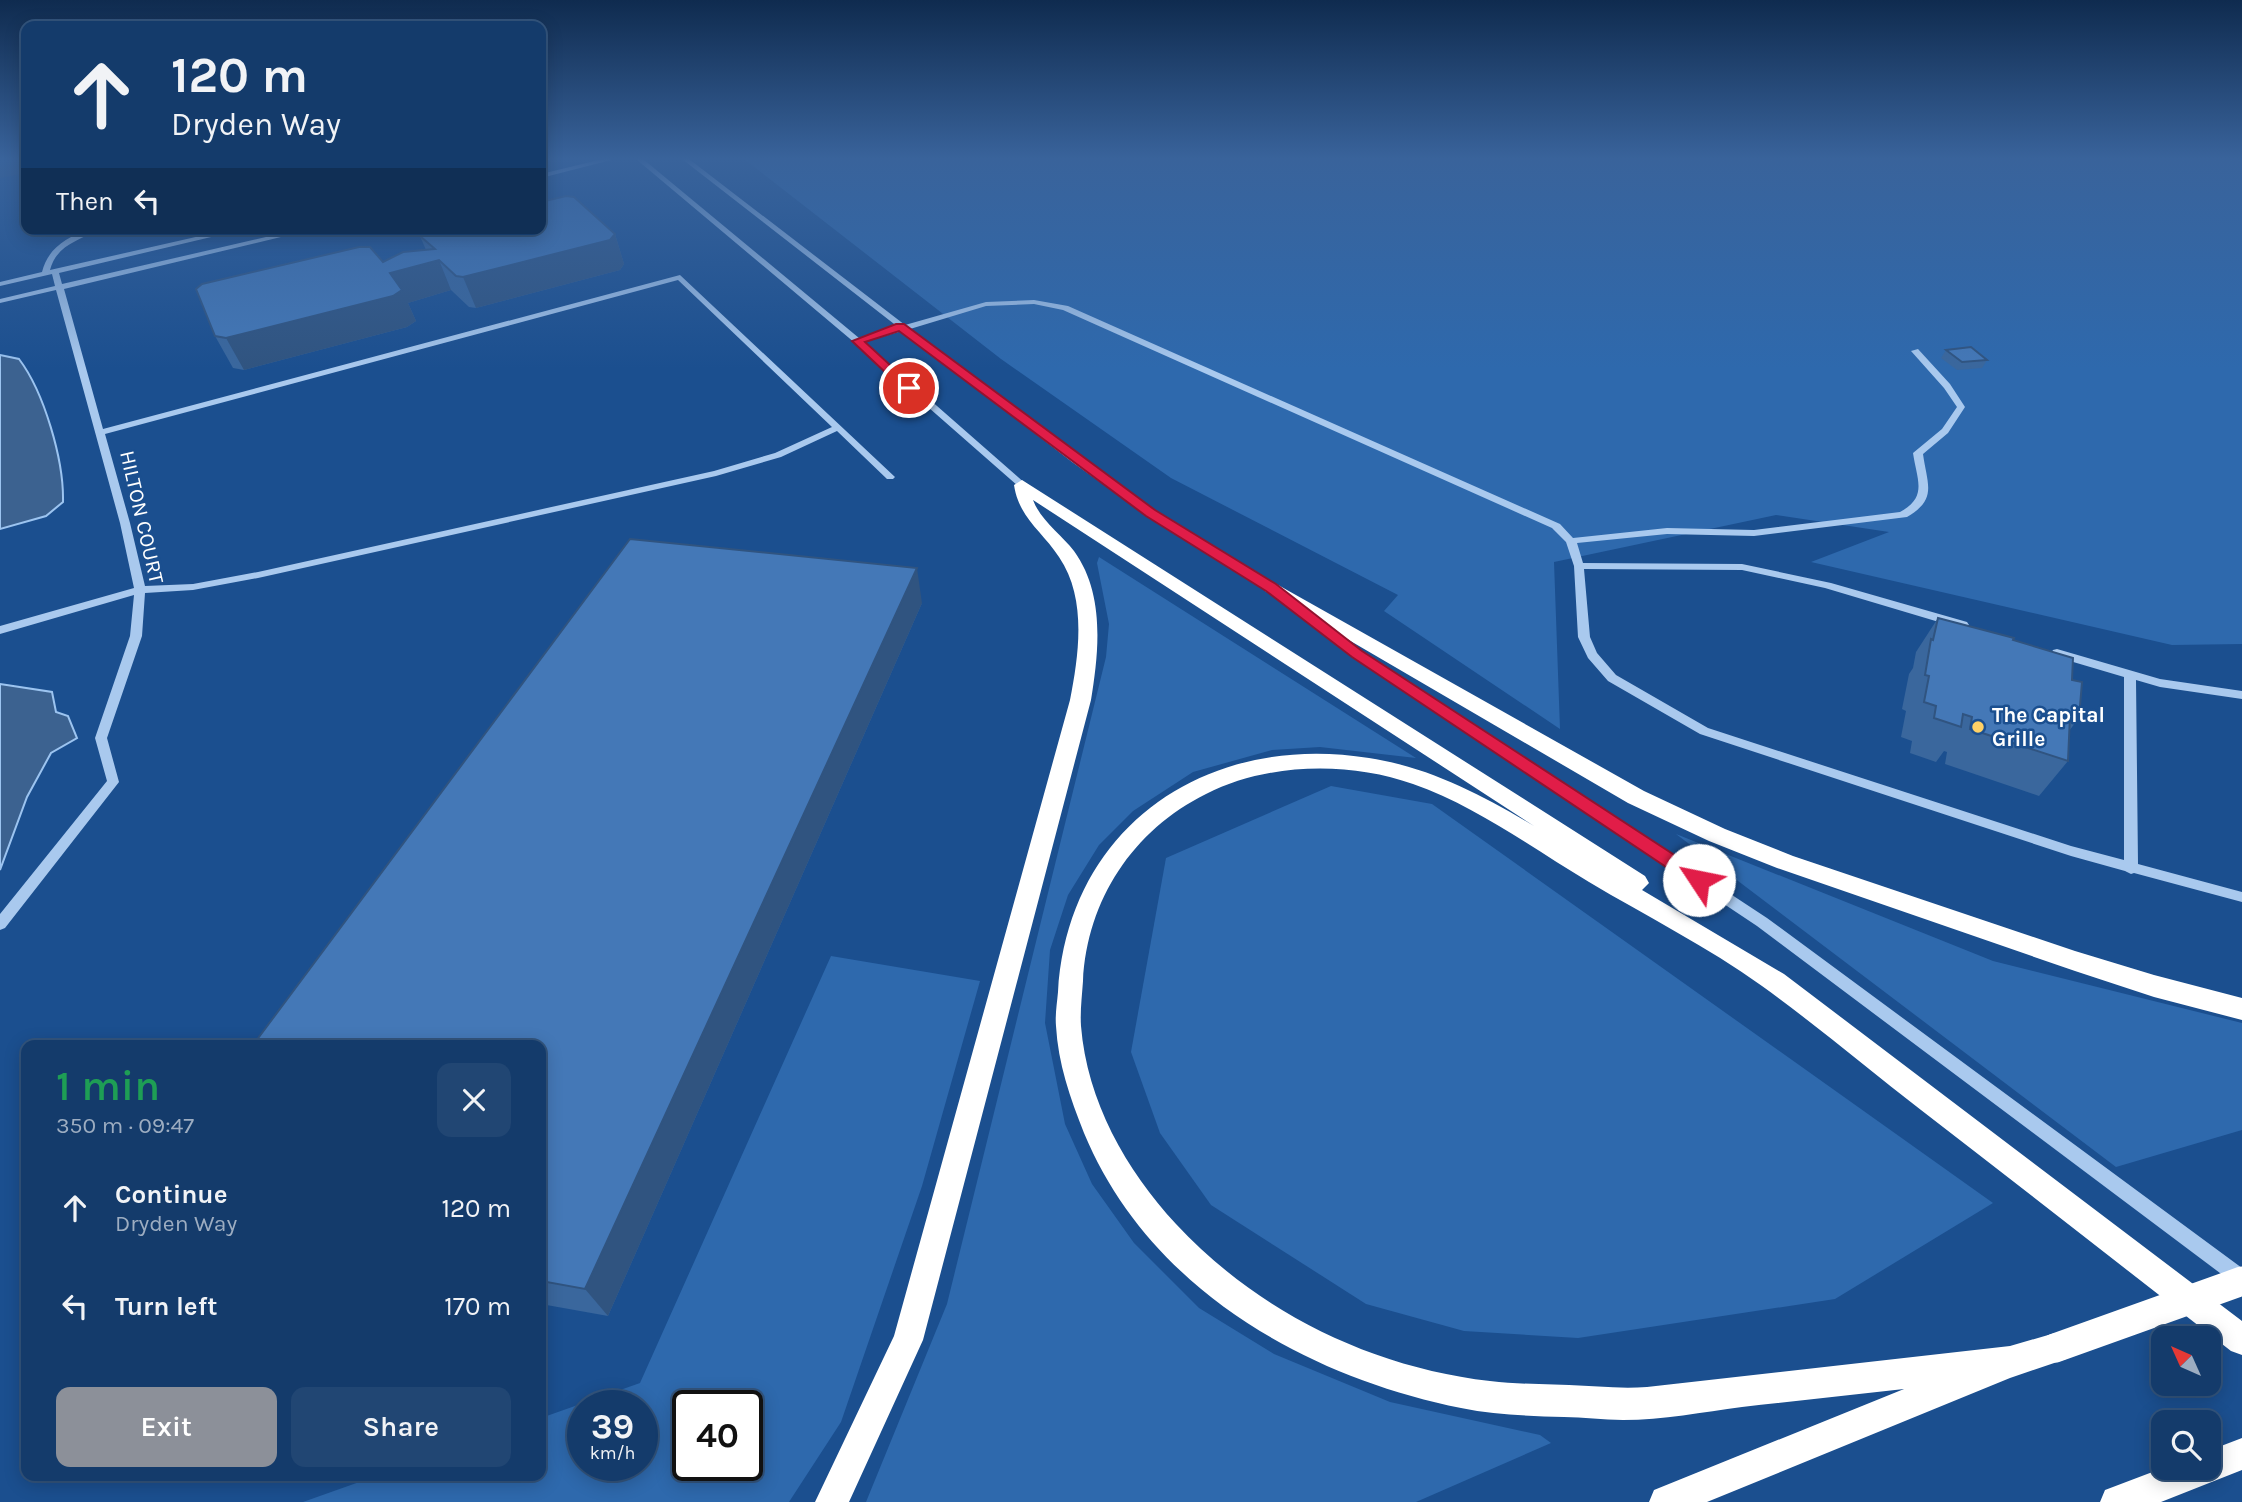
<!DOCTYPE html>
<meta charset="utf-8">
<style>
body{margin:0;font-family:Karla,sans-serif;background:#214673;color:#f1f3f6;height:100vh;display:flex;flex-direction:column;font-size:26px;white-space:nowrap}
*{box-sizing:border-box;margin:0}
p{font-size:23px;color:#9dadc1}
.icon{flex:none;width:38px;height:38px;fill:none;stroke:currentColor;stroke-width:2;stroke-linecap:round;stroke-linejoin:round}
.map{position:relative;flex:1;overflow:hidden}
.panel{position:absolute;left:21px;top:1040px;width:525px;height:441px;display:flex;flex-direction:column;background:#143b6b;border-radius:14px;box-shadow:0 4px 18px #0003,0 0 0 2px #33557e}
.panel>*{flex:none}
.hud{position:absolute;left:21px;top:21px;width:525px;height:214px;border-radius:14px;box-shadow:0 4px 18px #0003,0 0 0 2px #33557e;background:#143b6b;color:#f1f3f6;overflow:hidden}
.needle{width:46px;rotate:315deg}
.tools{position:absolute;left:2151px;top:1326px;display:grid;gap:14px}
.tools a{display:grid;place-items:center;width:70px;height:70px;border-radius:14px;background:#143b6b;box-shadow:0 4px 18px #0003,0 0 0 2px #33557e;font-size:35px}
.speed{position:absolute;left:567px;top:1390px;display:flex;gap:14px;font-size:35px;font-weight:700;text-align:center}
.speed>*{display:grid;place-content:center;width:91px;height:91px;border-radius:50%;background:#143b6b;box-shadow:0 4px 18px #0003,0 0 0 2px #33557e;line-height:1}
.speed small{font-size:18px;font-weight:400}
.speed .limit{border:4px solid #111;border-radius:10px;background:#fff;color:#111}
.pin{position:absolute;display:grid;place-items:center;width:60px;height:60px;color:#fff;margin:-30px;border:4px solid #fff;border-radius:50%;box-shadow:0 2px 7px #0007}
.me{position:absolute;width:77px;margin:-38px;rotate:304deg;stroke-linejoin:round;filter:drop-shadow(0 0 5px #0008)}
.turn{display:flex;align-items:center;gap:24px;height:147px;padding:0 35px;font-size:32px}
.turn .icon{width:91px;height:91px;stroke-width:2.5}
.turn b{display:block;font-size:49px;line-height:60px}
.then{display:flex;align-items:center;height:66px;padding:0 35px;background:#0003;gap:14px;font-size:26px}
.round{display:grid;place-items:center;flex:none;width:74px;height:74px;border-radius:14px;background:#214673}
.overview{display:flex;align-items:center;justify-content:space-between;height:119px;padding:0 35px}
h1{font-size:42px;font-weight:600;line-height:52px;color:#1e9e55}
.action{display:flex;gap:14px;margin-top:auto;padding:14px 35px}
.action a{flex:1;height:80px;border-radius:14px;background:#8c9099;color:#fff;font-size:28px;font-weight:600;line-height:80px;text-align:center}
.action a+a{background:#214673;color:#f1f3f6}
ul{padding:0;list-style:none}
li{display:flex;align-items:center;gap:21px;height:98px;padding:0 35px}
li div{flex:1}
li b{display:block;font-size:26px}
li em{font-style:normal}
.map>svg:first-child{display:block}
.green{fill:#2e69ad;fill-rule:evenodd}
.water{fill:#3c6290;stroke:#9cc4f0;stroke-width:2}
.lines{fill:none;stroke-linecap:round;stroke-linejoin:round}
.minor{fill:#a9c9ee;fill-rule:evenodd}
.highway{fill:#fff;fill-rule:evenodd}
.highway-bridge{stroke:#fff;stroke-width:29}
.wall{fill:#3a679d}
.shaded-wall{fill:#305480}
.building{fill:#4478b7;stroke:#305480;stroke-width:2}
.route{fill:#e11d48;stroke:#92132f;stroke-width:2}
.poi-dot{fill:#ffd166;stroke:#1b4f8f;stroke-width:2.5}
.labels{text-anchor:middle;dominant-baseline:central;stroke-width:5;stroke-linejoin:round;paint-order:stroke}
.street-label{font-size:21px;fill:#fff;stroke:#1b4f8f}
.poi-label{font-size:21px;font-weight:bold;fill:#fff;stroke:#1b4f8f;text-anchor:start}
</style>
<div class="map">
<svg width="2242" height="1502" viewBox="0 0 2242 1502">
<rect width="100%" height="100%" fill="#1b4f8f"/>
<!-- green -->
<g class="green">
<path d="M 744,159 L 2242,159 L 2242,644 L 2172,645 L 1811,562 L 1889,532 L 1776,515 L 1554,562 L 1560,729 L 1384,611 L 1398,595 L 1171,478 L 1001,359 Z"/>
<path d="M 1099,557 L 1416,758 L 1320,747 L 1272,750 L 1193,772 L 1133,811 L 1099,845 L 1068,895 L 1050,950 L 1045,1023 L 1065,1124 L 1092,1184 L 1134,1243 L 1199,1308 L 1274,1354 L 1390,1402 L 1540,1435 L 1551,1443 L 1416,1502 L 866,1502 L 947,1304 L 1106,657 L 1109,624 L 1097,563 Z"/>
<path d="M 1331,786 L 1432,804 L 1993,1203 L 1835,1299 L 1578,1338 L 1464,1331 L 1366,1304 L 1211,1205 L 1160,1133 L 1131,1052 L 1166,858 Z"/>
<path d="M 1676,834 L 1993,961 L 2242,1023 L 2242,1130 L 2116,1167 Z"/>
<path d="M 831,956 L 980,981 L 922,1186 L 841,1422 L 789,1502 L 303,1502 L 379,1475 L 541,1475 L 541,1418 L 640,1383 ZM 583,1405 L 642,1405 L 642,1465 L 583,1465 ZM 688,1405 L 747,1405 L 747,1465 L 688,1465 Z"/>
</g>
<!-- water -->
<g class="water">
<path d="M 0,355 L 19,359 C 44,392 64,460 63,502 L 46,516 L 0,529 Z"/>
<path d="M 0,684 L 52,692 L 56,712 L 68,716 L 77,738 L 51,753 L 27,797 L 0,870 Z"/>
</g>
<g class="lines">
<!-- minor -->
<g class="minor">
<path d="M 541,159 L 553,159 L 541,163 Z"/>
<path d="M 603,159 L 615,159 L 541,178 L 541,174 Z"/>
<path d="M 636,159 L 643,159 L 859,338 L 898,327 L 682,159 L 689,159 L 905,325 L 986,302 L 1034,300 L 1068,306 L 1560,524 L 1573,538 L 1667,528 L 1754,530 L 1900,512 C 1928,497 1917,480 1913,453 L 1942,429 L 1957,407 L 1944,388 L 1911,351 L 1918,349 L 1950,384 L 1965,407 L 1948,433 L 1923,454 C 1927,484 1938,499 1907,517 L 1754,536 L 1667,534 L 1577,543 L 1583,563 L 1742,564 L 1831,583 L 1967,622 L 1969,625 L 1967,628 L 1959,628 L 1825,588 L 1742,570 L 1584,569 L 1590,637 L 1597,653 L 1616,675 L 1708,728 L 2071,846 L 2124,860 L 2124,677 L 2053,656 L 2051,653 L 2053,650 L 2057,649 L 2160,679 L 2242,691 L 2242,699 L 2160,687 L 2136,680 L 2138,864 L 2242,892 L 2242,902 L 2134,873 L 2131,874 L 2125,871 L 2071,856 L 1700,734 L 1608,681 L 1588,658 L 1578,637 L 1574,566 L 1566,542 L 1552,528 L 1063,310 L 1034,304 L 986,306 L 910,329 L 1078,458 L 1154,511 L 1282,591 L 1283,593 L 1282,595 L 1274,595 L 1146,515 L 1072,462 L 902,331 L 864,342 L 1027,485 L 1025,487 L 1019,487 L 855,343 Z"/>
<path d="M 89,229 L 99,229 C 79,241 57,244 50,270 L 231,229 L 245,229 L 59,273 L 62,284 L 301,229 L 314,229 L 64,289 L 103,429 L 680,275 L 895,477 L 893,479 L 887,479 L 837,431 L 781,457 L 716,476 L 258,578 L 193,590 L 145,593 L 142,636 L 107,738 L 119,782 L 5,928 L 0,930 L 0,914 L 107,781 L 95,738 L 130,636 L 134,595 L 0,634 L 0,626 L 134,588 L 120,523 L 56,290 L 0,303 L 0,299 L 55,286 L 52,274 L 0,286 L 0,282 L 42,272 C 48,248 66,238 89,229 ZM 678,280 L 832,427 L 775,453 L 714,471 L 258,572 L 193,584 L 145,586 L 130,523 L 105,434 Z"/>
<path d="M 1295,603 L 1361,651 L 1767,918 L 2242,1268 L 2242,1288 L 2236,1285 L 1757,926 L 1353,657 L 1291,608 L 1290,606 L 1291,604 Z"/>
</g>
<!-- highway -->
<g class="highway">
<path d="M 1022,480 L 1645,876 L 1649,883 L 1642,890 L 1784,974 L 2242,1321 L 2242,1355 L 2231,1351 C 2128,1271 2025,1190 1921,1110 C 1868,1069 1816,1025 1762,986 C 1708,947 1646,916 1589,882 C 1532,848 1476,806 1413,784 C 1348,761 1267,763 1206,794 C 1133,830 1087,900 1083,981 C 1082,996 1080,1011 1081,1026 C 1087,1101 1126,1170 1176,1224 C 1258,1312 1371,1367 1490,1381 C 1516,1384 1542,1384 1569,1385 C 1595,1386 1620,1389 1647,1387 L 2010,1346 L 2055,1333 L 2066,1337 L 2070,1348 L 2066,1359 L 2010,1378 L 1707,1502 L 1649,1502 L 1654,1490 L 1904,1389 C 1850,1395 1796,1401 1742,1407 C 1703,1412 1663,1420 1623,1420 C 1603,1420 1583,1417 1564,1417 C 1529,1416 1495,1415 1461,1408 C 1303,1376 1148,1287 1084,1133 C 1070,1098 1058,1063 1056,1026 C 1055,1015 1057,1003 1058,992 C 1068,825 1209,732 1369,758 C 1429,767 1482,795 1534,826 L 1033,500 C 1041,521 1061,534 1074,551 C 1105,594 1099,651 1091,700 L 923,1340 L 849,1502 L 815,1502 L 894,1336 L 1070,700 C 1079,654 1087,598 1059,557 C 1042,531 1019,518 1014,485 Z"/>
<path d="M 1271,581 L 1644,791 L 1725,829 L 1793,856 L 2075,951 L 2154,975 L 2242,998 L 2242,1020 L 2154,997 L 2075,971 L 1777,868 L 1709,841 L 1628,803 L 1265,591 L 1262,587 L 1265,583 Z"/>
<path d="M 2242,1438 L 2242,1470 L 2161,1502 L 2100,1502 L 2105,1490 L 2163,1468 L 2208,1468 L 2208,1451 Z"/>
</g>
<!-- highway-bridge -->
<path class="highway-bridge" d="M 2055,1348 L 2242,1281"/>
</g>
<!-- wall -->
<g class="wall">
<path d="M 615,234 L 624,264 L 620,270 L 476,308 L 469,307 L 451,290 L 408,303 L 416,321 L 407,327 L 244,370 L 233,368 L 215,336 L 383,262 L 426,250 L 420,236 Z"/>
<path d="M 1946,350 L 1987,360 L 1982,368 L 1957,370 L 1941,358 Z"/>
<path d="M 922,603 L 608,1316 L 541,1304 L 541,1045 Z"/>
<path d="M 1938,618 L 2013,640 L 2072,680 L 2079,718 L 2069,731 L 2068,761 L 2039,796 L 1945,764 L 1947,752 L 1944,751 L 1936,762 L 1910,753 L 1912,741 L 1901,737 L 1906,711 L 1902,709 L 1909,674 L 1913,668 L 1916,652 Z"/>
</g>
<!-- shaded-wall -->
<g class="shaded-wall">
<path d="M 0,159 L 26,159 L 26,173 L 0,178 Z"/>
<path d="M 615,234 L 624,264 L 620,270 L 476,308 L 463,277 Z"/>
<path d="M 439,260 L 451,290 L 408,303 L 416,321 L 407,327 L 244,370 L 226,338 L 390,273 Z"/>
<path d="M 917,568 L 922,603 L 608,1316 L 585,1289 Z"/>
</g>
<!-- building -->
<g class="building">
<path d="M 566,196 L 574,197 L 615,234 L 610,240 L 463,277 L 456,276 L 439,260 L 390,273 L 402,290 L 393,296 L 226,338 L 215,336 L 196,289 L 202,284 L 359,247 L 370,247 L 383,262 L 403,252 L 435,249 L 420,236 L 430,229 L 541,229 L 541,202 Z"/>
<path d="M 1971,347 L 1987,360 L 1962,362 L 1946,350 Z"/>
<path d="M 630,539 L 917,568 L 585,1289 L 541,1281 L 541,1045 L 253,1045 Z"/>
<path d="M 1938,618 L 2014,638 L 2013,640 L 2073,658 L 2072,680 L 2082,682 L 2079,718 L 2070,716 L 2068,761 L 1970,729 L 1972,717 L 1963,714 L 1961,727 L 1934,718 L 1936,706 L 1924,702 L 1929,676 L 1925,675 L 1931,639 L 1933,640 Z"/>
</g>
<!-- sky -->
<linearGradient id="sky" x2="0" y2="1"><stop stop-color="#0f2b4f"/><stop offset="0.43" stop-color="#39639b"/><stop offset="1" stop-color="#39639b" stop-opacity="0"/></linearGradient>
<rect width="2242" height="369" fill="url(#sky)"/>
<!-- route -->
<path class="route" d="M 896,324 L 904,324 L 1155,510 L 1276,584 L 1362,651 L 1705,875 L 1708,880 L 1705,885 L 1693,885 L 1352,657 L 1266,591 L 1146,516 L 899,331 L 865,342 L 915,388 L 905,391 L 852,341 Z"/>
<!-- markers -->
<circle class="poi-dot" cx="1978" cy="727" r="7"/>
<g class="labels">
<!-- street labels -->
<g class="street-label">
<text transform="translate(142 517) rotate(77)">HILTON COURT</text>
</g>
<!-- poi labels -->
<g class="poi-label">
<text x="1992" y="715">The Capital<tspan x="1992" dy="24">Grille</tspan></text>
</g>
</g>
</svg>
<div class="tools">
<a><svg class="needle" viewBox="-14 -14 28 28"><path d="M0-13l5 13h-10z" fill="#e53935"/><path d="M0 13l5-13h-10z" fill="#9dadc1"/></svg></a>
<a><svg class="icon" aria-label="search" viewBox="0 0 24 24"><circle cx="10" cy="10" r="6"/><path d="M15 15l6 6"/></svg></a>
</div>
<div class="speed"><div>39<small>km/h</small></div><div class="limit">40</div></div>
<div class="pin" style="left:909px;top:388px;background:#d93025"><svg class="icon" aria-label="arrive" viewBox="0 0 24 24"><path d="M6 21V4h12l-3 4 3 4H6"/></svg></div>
<svg class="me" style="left:1699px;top:880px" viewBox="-20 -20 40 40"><circle r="19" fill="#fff"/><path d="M0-13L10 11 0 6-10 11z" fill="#e11d48"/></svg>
<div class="hud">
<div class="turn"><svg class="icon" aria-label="ahead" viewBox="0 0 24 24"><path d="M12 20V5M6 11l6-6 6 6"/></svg><div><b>120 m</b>Dryden Way</div></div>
<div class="then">Then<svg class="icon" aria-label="left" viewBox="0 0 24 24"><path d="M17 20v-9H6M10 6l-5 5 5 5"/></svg></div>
</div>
<section class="panel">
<div class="overview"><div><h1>1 min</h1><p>350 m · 09:47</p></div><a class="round"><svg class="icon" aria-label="close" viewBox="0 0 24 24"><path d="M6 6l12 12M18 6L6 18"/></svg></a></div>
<ul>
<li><svg class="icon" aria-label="ahead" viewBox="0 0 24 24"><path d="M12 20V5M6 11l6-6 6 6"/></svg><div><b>Continue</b><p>Dryden Way</p></div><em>120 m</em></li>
<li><svg class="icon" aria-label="left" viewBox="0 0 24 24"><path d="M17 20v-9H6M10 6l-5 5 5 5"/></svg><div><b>Turn left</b></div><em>170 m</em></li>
</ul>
<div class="action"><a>Exit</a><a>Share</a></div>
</section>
</div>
